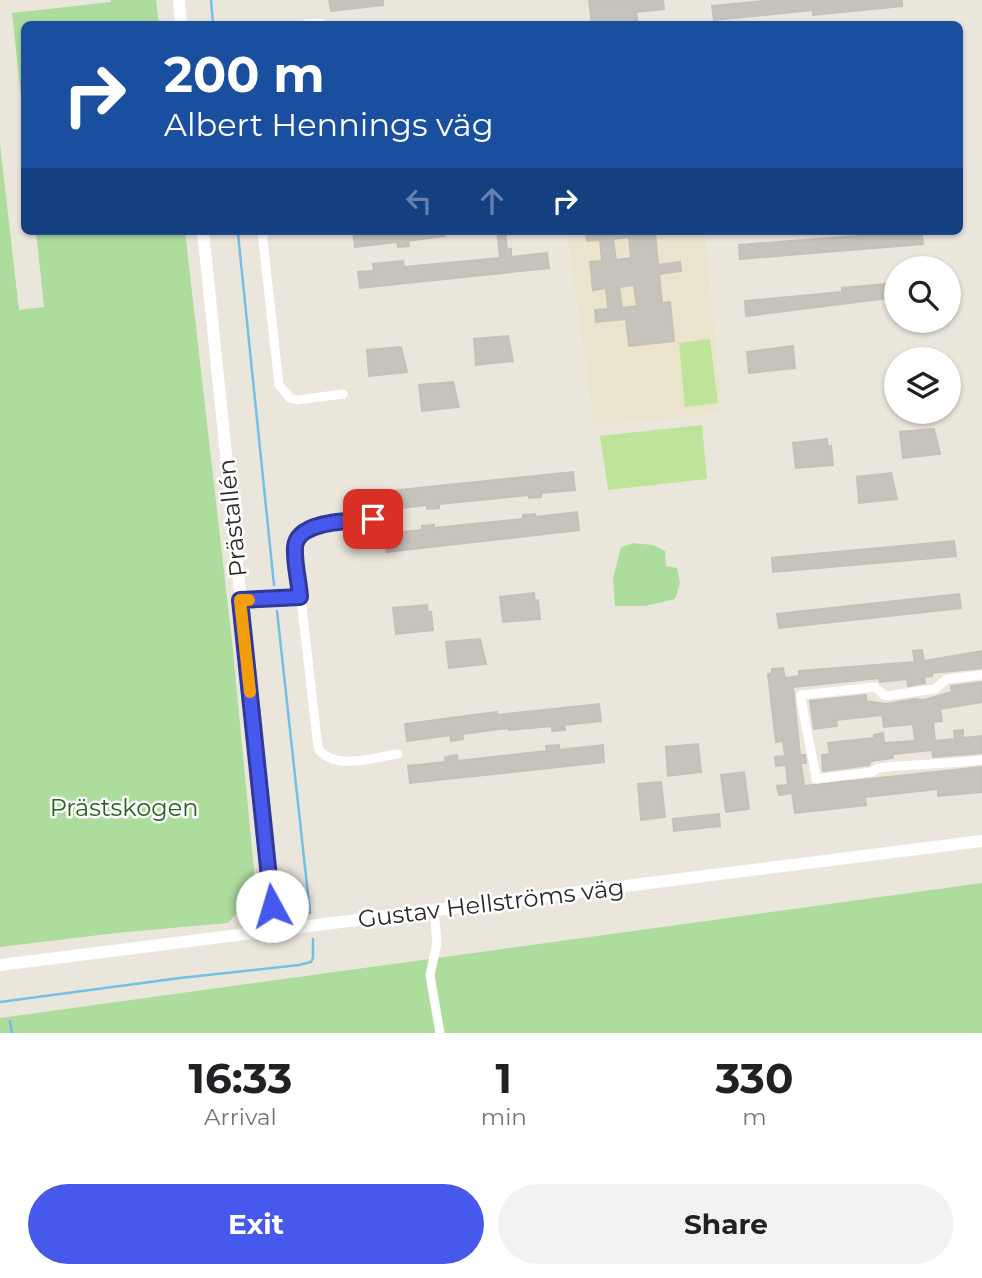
<!DOCTYPE html>
<meta charset="utf-8">
<style>
body{margin:0;font-family:Montserrat,sans-serif;background:#f2f2f2;color:#202124;height:100vh;display:flex;flex-direction:column;font-size:26px;white-space:nowrap}
*{box-sizing:border-box;margin:0}
p{font-size:23px;color:#757577}
.icon{flex:none;width:38px;height:38px;fill:none;stroke:currentColor;stroke-width:2;stroke-linecap:round;stroke-linejoin:round}
.map{position:relative;height:1033px;overflow:hidden}
.drawer{display:flex;flex-direction:column;background:#fff;flex:1}
.drawer>*{flex:none}
.hud{position:absolute;left:21px;top:21px;width:942px;height:214px;border-radius:10px;box-shadow:0 2px 5px #0004;background:#1a4fa0;color:#fff;overflow:hidden}
.controls{position:absolute;left:884px;top:256px;display:grid;gap:14px}
.controls a{display:grid;place-items:center;width:77px;height:77px;border-radius:50%;background:#fff;box-shadow:0 2px 5px #0004;font-size:35px}
.pin{position:absolute;display:grid;place-items:center;width:60px;height:60px;color:#fff;margin:-30px;border-radius:14px;box-shadow:0 4px 10px #0006}
.me{position:absolute;width:77px;margin:-38px;rotate:354deg;stroke-linejoin:round;filter:drop-shadow(0 0 5px #0008)}
.turn{display:flex;align-items:center;gap:24px;height:147px;padding:0 28px;font-size:32px}
.turn .icon{width:91px;height:91px;stroke-width:2.5}
.turn b{display:block;font-size:49px;line-height:60px}
.lanes{display:flex;align-items:center;height:66px;padding:0 28px;background:#0003;justify-content:center;gap:35px;direction:ltr}
.lanes .off{opacity:.35}
.eta{display:flex;justify-content:space-evenly;align-items:center;height:119px;text-align:center}
.eta b{font-size:42px;font-weight:700;line-height:49px}
.button{display:flex;gap:14px;margin-top:auto;padding:14px 28px}
.button a{flex:1;height:80px;border-radius:42px;background:#4758ec;color:#fff;font-size:28px;font-weight:700;line-height:80px;text-align:center}
.button a+a{background:#f2f2f2;color:#202124}
.map>svg:first-child{display:block}
.education{fill:#ebe4cd}
.green{fill:#addd9c}
.pitch{fill:#bde499}
.lines{fill:none;stroke-linecap:round;stroke-linejoin:round}
.stream{stroke:#76bee5;stroke-width:2.5}
.building{fill:#c6c2bc;stroke:#c6c1b6;stroke-width:2;fill-rule:evenodd}
.street{stroke:#fff;stroke-width:9}
.secondary{stroke:#fff;stroke-width:12}
.route-casing{stroke:#2e3999;stroke-width:18}
.route{stroke:#4758ec;stroke-width:12}
.slow{stroke:#f59e0b;stroke-width:12}
.labels{text-anchor:middle;dominant-baseline:central;stroke-width:5;stroke-linejoin:round;paint-order:stroke}
.street-label{font-size:24px;fill:#292929;stroke:#fff}
.park-label{font-size:24px;fill:#27611f;stroke:#fff}
</style>
<div class="map">
<svg width="982" height="1033" viewBox="0 0 982 1033">
<rect width="100%" height="100%" fill="#ebe6dc"/>
<!-- education -->
<path class="education" d="M 567,231 L 705,231 L 722,413 L 594,426 Z"/>
<!-- green -->
<g class="green">
<path d="M 111,0 L 156,0 L 159,24 L 24,24 L 24,125 L 12,13 L 111,2 Z"/>
<path d="M 0,144 L 19,310 L 44,307 L 36,231 L 185,231 L 232,641 L 256,891 L 228,923 L 116,933 L 0,947 Z"/>
<path d="M 633,543 L 653,545 L 665,551 L 666,566 L 677,568 L 680,583 L 675,599 L 645,606 L 615,606 L 613,578 L 621,547 Z"/>
<path d="M 982,883 L 982,1033 L 0,1033 L 0,1018 Z"/>
</g>
<!-- pitch -->
<g class="pitch">
<path d="M 710,339 L 718,403 L 685,407 L 679,343 Z"/>
<path d="M 702,425 L 707,479 L 608,490 L 600,436 Z"/>
</g>
<g class="lines">
<!-- stream -->
<g class="stream">
<path d="M 211,0 L 213,24"/>
<path d="M 238,234 L 274,585"/>
<path d="M 277,611 L 310,913"/>
<path d="M 0,1002 L 180,978 L 299,965 L 311,962 L 313,958 L 313,939"/>
<path d="M 10,1021 L 12,1033"/>
</g>
</g>
<!-- building -->
<g class="building">
<path d="M 329,0 L 383,0 L 383,5 L 331,11 Z"/>
<path d="M 589,0 L 663,0 L 664,9 L 636,12 L 638,24 L 592,24 Z"/>
<path d="M 775,0 L 902,0 L 902,6 L 813,15 L 813,10 L 714,20 L 712,6 Z"/>
<path d="M 353,231 L 445,231 L 445,236 L 408,241 L 409,246 L 398,247 L 397,242 L 355,247 Z"/>
<path d="M 497,231 L 505,231 L 507,250 L 511,249 L 511,257 L 547,253 L 549,268 L 360,288 L 358,272 L 374,271 L 373,264 L 403,261 L 404,267 L 500,258 Z"/>
<path d="M 586,231 L 655,231 L 658,265 L 680,262 L 681,271 L 659,274 L 662,303 L 670,302 L 674,341 L 629,346 L 626,319 L 596,322 L 595,310 L 608,309 L 606,288 L 593,290 L 590,262 L 602,261 L 600,240 L 587,241 ZM 629,237 L 631,258 L 616,260 L 613,239 ZM 634,285 L 637,306 L 622,308 L 619,287 Z"/>
<path d="M 921,231 L 923,244 L 740,259 L 739,245 Z"/>
<path d="M 896,283 L 896,297 L 746,316 L 745,301 L 842,292 L 842,288 Z"/>
<path d="M 508,336 L 513,361 L 476,365 L 474,339 Z"/>
<path d="M 793,346 L 795,368 L 749,373 L 747,352 Z"/>
<path d="M 401,347 L 407,372 L 369,376 L 367,350 Z"/>
<path d="M 453,382 L 459,407 L 422,411 L 419,385 Z"/>
<path d="M 934,429 L 940,454 L 903,458 L 900,432 Z"/>
<path d="M 827,439 L 828,447 L 831,446 L 833,465 L 796,468 L 793,443 Z"/>
<path d="M 573,472 L 575,490 L 541,493 L 541,497 L 529,498 L 529,495 L 439,504 L 439,508 L 427,509 L 427,505 L 383,510 L 381,492 Z"/>
<path d="M 891,473 L 897,499 L 859,503 L 857,477 Z"/>
<path d="M 577,512 L 579,530 L 387,552 L 384,534 L 422,530 L 422,526 L 434,525 L 434,528 L 523,519 L 523,515 L 535,514 L 535,517 Z"/>
<path d="M 954,541 L 956,556 L 773,572 L 772,558 Z"/>
<path d="M 534,593 L 535,601 L 538,600 L 540,619 L 503,622 L 500,597 Z"/>
<path d="M 959,594 L 961,608 L 779,628 L 777,614 Z"/>
<path d="M 427,605 L 428,612 L 431,612 L 433,630 L 396,634 L 393,608 Z"/>
<path d="M 480,639 L 486,664 L 449,668 L 446,642 Z"/>
<path d="M 922,650 L 924,661 L 982,651 L 982,668 L 932,673 L 932,676 L 924,677 L 925,683 L 908,686 L 907,679 L 880,682 L 879,678 L 793,687 L 800,755 L 805,755 L 806,763 L 801,763 L 804,786 L 982,767 L 982,792 L 938,796 L 938,789 L 865,797 L 866,805 L 795,813 L 792,793 L 779,795 L 777,786 L 788,785 L 786,765 L 776,766 L 775,757 L 785,756 L 783,741 L 776,742 L 768,674 L 772,673 L 772,669 L 783,668 L 785,678 L 799,676 L 799,671 L 915,662 L 913,651 Z"/>
<path d="M 982,682 L 982,702 L 940,709 L 942,721 L 933,722 L 935,741 L 955,739 L 954,731 L 963,730 L 963,738 L 982,736 L 982,753 L 933,757 L 932,750 L 893,754 L 893,758 L 871,761 L 869,765 L 823,771 L 822,755 L 830,754 L 828,743 L 874,738 L 874,735 L 883,733 L 884,743 L 915,741 L 913,724 L 884,727 L 882,715 L 836,720 L 837,726 L 814,729 L 810,701 L 866,695 L 866,701 L 886,704 L 915,699 L 924,700 L 952,692 L 951,686 Z"/>
<path d="M 599,704 L 601,721 L 564,725 L 565,730 L 552,731 L 552,726 L 509,730 L 508,728 L 462,734 L 463,739 L 451,741 L 450,735 L 407,741 L 405,724 L 497,712 L 497,715 Z"/>
<path d="M 698,744 L 701,772 L 668,776 L 666,747 Z"/>
<path d="M 559,745 L 559,750 L 603,745 L 604,762 L 410,783 L 408,766 L 445,762 L 445,757 L 457,755 L 458,761 L 501,756 L 547,751 L 546,746 Z"/>
<path d="M 744,772 L 749,809 L 726,812 L 721,775 Z"/>
<path d="M 661,782 L 665,817 L 641,820 L 638,784 Z"/>
<path d="M 719,814 L 720,826 L 674,831 L 673,819 Z"/>
</g>
<g class="lines">
<!-- street -->
<g class="street">
<path d="M 306,24 L 321,23"/>
<path d="M 262,231 L 279,385 L 290,398 L 297,400 L 343,394"/>
<path d="M 373,519 L 311,527 L 301,533 L 295,546 L 318,748 C 334,772 374,757 398,754"/>
<path d="M 240,600 L 300,597"/>
<path d="M 982,675 L 947,679 L 935,689 L 885,696 L 875,687 L 801,695 C 804,725 812,749 816,779 L 872,772 L 878,768 C 913,764 947,764 982,760"/>
<path d="M 434,910 L 437,943 L 430,975 L 440,1033"/>
</g>
<!-- secondary -->
<g class="secondary">
<path d="M 179,0 L 181,24"/>
<path d="M 203,231 L 275,931"/>
<path d="M 0,965 L 982,841"/>
</g>
</g>
<g class="lines">
<!-- route casing -->
<g class="route-casing">
<path id="route" d="M 272,906 L 240,600 L 300,597 C 299,581 294,563 295,547 C 297,520 352,521 373,519"/>
</g>
<!-- route -->
<use href="#route" class="route"/>
<!-- slow -->
<path class="slow" d="M 249,600 L 240,600 L 250,692"/>
</g>
<g class="labels">
<!-- street labels -->
<g class="street-label">
<text transform="translate(232 518) rotate(-96)">Prästallén</text>
<text transform="translate(491 903) rotate(-7)">Gustav Hellströms väg</text>
</g>
<!-- park labels -->
<g class="park-label">
<text x="124" y="807">Prästskogen</text>
</g>
</g>
</svg>
<div class="controls">
<a><svg class="icon" aria-label="search" viewBox="0 0 24 24"><circle cx="10" cy="10" r="6"/><path d="M15 15l6 6"/></svg></a>
<a><svg class="icon" aria-label="layers" viewBox="0 0 24 24"><path d="M12 4l9 5-9 5-9-5zM3 14l9 5 9-5"/></svg></a>
</div>
<div class="pin" style="left:373px;top:519px;background:#d93025"><svg class="icon" aria-label="arrive" viewBox="0 0 24 24"><path d="M6 21V4h12l-3 4 3 4H6"/></svg></div>
<svg class="me" style="left:272px;top:906px" viewBox="-20 -20 40 40"><circle r="19" fill="#fff"/><path d="M0-13L10 11 0 6-10 11z" fill="#4758ec"/></svg>
<div class="hud">
<div class="turn"><svg class="icon" aria-label="right" viewBox="0 0 24 24"><path d="M7 20v-9h11M14 6l5 5-5 5"/></svg><div><b>200 m</b>Albert Hennings väg</div></div>
<div class="lanes"><svg class="icon off" aria-label="left" viewBox="0 0 24 24"><path d="M17 20v-9H6M10 6l-5 5 5 5"/></svg><svg class="icon off" aria-label="ahead" viewBox="0 0 24 24"><path d="M12 20V5M6 11l6-6 6 6"/></svg><svg class="icon" aria-label="right" viewBox="0 0 24 24"><path d="M7 20v-9h11M14 6l5 5-5 5"/></svg></div>
</div>
</div>
<section class="drawer">
<div class="eta">
<div><b>16:33</b><p>Arrival</p></div>
<div><b>1</b><p>min</p></div>
<div><b>330</b><p>m</p></div>
</div>
<div class="button"><a>Exit</a><a>Share</a></div>
</section>
